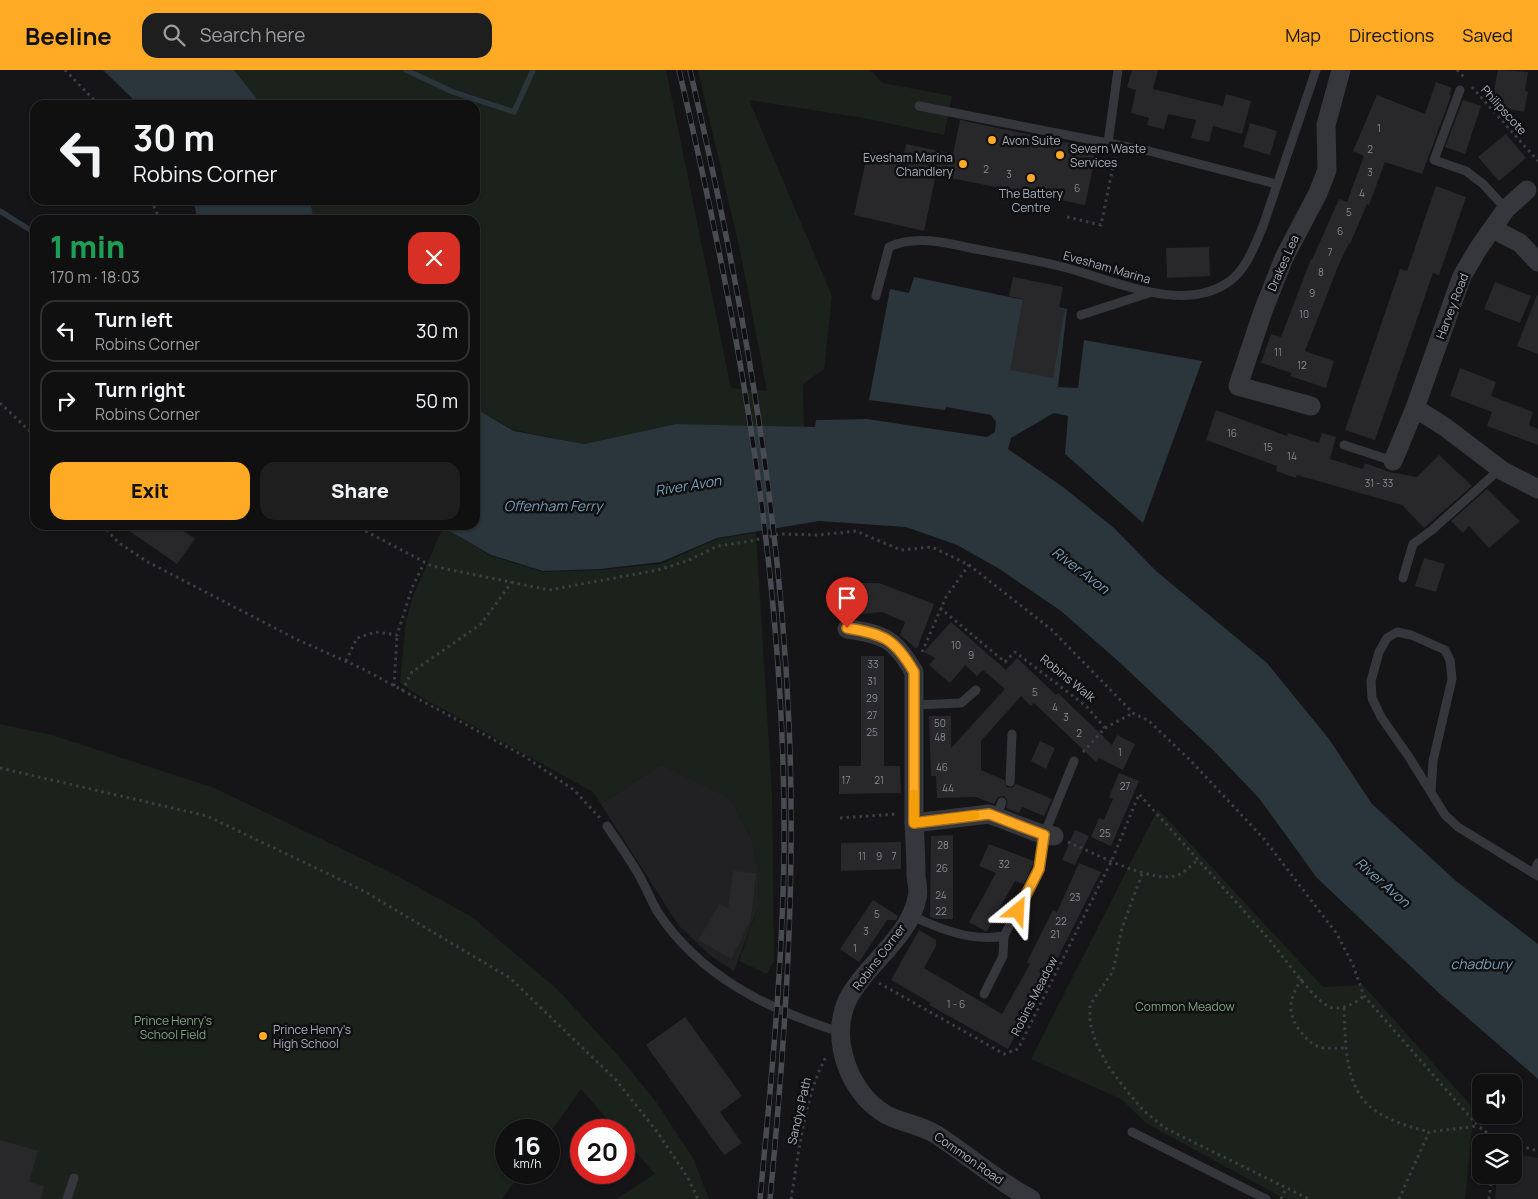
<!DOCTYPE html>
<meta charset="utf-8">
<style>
body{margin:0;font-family:Manrope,sans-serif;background:#1e1e1f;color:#f1f3f6;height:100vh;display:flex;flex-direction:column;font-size:19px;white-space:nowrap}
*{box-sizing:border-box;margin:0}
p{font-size:16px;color:#9c9d9f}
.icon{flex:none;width:28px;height:28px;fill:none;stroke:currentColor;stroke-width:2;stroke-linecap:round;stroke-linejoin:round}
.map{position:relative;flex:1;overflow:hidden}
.panel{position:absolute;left:30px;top:145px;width:450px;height:315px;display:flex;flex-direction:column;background:#101011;border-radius:15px;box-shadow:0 1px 4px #0004,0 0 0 1px #303031}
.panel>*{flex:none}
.banner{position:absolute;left:30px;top:30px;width:450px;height:105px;border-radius:15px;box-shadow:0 1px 4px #0004,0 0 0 1px #303031;background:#101011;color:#f1f3f6;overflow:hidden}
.fabs{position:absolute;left:1472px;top:1004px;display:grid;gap:10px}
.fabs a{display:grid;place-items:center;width:50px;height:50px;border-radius:10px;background:#101011;box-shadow:0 1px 4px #0004,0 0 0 1px #303031;font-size:25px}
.speed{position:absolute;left:495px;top:1049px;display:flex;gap:10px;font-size:25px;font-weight:700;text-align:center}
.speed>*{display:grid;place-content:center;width:65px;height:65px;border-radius:50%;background:#101011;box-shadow:0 1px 4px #0004,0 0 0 1px #303031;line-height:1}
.speed small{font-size:12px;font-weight:400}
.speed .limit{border:8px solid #d22;background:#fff;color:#111}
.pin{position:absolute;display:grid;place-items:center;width:42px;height:42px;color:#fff;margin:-51px -21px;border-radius:50% 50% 50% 0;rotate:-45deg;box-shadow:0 0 5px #0007}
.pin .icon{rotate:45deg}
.me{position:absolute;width:55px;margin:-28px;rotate:27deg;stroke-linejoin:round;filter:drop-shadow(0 0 4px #0008)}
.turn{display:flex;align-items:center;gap:18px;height:105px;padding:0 20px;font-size:22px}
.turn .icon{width:65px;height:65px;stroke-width:2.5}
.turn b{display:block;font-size:35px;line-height:42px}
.round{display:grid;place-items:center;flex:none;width:52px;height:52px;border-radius:15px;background:#1e1e1f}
.overview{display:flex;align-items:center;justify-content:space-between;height:85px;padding:0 20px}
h1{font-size:30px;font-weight:800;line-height:38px;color:#1e9e55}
.action{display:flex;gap:10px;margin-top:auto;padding:10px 20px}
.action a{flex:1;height:58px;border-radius:15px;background:#ffaa25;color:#111;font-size:20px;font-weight:800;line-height:58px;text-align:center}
.action a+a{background:#1e1e1f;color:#f1f3f6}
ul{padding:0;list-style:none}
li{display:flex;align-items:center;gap:15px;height:62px;margin:0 10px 8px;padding:0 10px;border:2px solid #303031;border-radius:15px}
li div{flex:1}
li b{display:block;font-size:19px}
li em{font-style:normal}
header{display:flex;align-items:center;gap:30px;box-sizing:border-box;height:70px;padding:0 25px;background:#ffaa25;color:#111}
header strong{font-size:24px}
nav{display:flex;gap:28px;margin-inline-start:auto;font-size:18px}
.search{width:350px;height:45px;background:#1e1e1f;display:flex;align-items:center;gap:12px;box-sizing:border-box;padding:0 18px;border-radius:15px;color:#9c9d9f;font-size:19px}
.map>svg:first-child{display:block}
.built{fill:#212124}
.green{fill:#1b221b}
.water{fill:#2a353c}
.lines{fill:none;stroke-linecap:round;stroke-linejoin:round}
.stream{stroke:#2a353c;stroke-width:5.5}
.building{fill:#28282b}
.path{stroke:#3b3e44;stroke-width:3;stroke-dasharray:2.5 4;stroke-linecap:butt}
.service{stroke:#36373c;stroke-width:9}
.minor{stroke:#36373c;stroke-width:19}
.rail-casing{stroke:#484b52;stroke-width:5.5}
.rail{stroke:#101012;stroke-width:4;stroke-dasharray:11;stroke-linecap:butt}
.route-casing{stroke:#a66e18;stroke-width:12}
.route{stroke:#ffaa25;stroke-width:9}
.slow{stroke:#f59e0b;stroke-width:9}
.poi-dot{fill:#ffaa25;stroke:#101012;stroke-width:2}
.labels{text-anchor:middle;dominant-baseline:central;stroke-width:5;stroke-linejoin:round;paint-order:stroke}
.number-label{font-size:10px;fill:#858a95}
.street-label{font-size:12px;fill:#a5acb9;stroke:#101012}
.poi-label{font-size:12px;fill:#a5acb9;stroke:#101012;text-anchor:start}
.park-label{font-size:12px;fill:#7ba57b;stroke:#101012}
.water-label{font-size:14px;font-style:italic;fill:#799db7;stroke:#101012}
</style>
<header>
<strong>Beeline</strong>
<div class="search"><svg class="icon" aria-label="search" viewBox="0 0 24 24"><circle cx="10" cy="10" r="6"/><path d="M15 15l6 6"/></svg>Search here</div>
<nav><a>Map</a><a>Directions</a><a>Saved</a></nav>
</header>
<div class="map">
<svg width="1538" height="1129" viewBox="0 0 1538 1129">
<rect width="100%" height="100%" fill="#151517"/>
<!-- built -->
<g class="built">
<path d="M 661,694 L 730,728 L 752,770 L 759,803 L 758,837 L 734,901 L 711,886 L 679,856 L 601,734 Z"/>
<path d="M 1514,1084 L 1538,1088 L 1538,1129 L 1495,1129 L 1497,1105 L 1514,1105 Z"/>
</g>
<!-- green -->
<g class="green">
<path d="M 234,0 L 666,0 L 731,318 L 767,321 L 741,185 L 698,0 L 870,0 L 883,13 L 952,26 L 944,65 L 863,48 L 749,30 L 832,226 L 824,299 L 803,314 L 804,357 L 676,354 L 584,374 L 514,360 L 475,338 L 475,150 L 314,150 L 310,130 L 475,130 L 475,35 L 262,35 Z"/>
<path d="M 443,457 L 491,486 L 543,502 L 600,500 L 661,494 L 717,469 L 756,463 L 772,724 L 774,891 L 767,904 L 739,891 L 758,837 L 759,803 L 752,770 L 730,728 L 661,694 L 601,734 L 593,722 L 423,628 L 400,613 L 406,551 L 412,529 Z"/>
<path d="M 0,654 L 52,665 L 214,718 L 390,802 L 472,847 L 559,921 L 623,991 L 656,1032 L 693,1088 L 709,1129 L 616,1129 L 655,1104 L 624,1068 L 624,1060 L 617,1060 L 581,1019 L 549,1064 L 549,1060 L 506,1060 L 506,1102 L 521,1103 L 502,1129 L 0,1129 Z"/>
<path d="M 1158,739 L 1323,917 L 1363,915 L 1474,1039 L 1465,1129 L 1285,1129 L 1146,1053 L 1121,1029 L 1031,989 Z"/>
</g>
<!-- water -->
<g class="water">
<path d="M 103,0 L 234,0 L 262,35 L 139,35 Z"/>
<path d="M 193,130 L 310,130 L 314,150 L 198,150 Z"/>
<path d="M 914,207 L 1067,239 L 1058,317 L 1078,318 L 1084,270 L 1202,291 L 1143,453 L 1065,384 L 1068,346 L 1054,343 L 1011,368 L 1008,379 L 1063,417 L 1114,458 L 1156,501 L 1267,593 L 1329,669 L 1372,734 L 1456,811 L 1538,874 L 1538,1009 L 1440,924 L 1317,808 L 1259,728 L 1213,680 L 1118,591 L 1061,541 L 998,498 L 957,475 L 906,457 L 819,451 L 717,468 L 661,492 L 600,499 L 543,501 L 491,485 L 439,455 L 475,455 L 475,338 L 514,361 L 584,374 L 676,354 L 815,357 L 816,350 L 867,349 L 987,367 L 995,362 L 996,352 L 991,345 L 946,337 L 945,340 L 869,330 L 890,219 L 909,223 Z"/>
</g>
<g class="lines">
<!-- stream -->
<g class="stream">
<path d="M 406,0 L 453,22 L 514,42 L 533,0"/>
<path d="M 0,141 L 35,163"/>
</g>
</g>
<!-- building -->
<g class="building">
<path d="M 1132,0 L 1158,0 L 1153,19 L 1223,36 L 1226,24 L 1251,31 L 1242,64 L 1213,56 L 1209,72 L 1191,68 L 1196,50 L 1168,44 L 1164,59 L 1147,55 L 1149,48 L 1131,43 L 1136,20 L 1127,17 Z"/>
<path d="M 1498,0 L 1528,2 L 1525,21 L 1528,22 L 1524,42 L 1491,35 Z"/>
<path d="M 1436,12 L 1452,18 L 1449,25 L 1451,26 L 1422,104 L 1385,92 L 1369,135 L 1367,134 L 1350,174 L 1349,173 L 1339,194 L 1305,281 L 1334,291 L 1326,318 L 1290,306 L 1292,303 L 1261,293 L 1271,264 L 1281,267 L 1311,189 L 1312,190 L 1339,129 L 1347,132 L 1364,86 L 1353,81 L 1377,25 L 1425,44 Z"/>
<path d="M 1463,30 L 1481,36 L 1465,84 L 1445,77 Z"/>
<path d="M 960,50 L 1097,79 L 1085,135 L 936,105 L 924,161 L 854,145 L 868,81 L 903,88 L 906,74 L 953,84 Z"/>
<path d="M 1250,53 L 1277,61 L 1270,85 L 1243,77 Z"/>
<path d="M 1506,64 L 1526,88 L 1499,111 L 1478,87 Z"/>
<path d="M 1436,116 L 1466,127 L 1439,205 L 1433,203 L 1375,370 L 1345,360 L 1400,199 L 1407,201 Z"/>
<path d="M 1209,177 L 1210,206 L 1167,208 L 1166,178 Z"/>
<path d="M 1013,207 L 1063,217 L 1059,238 L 1065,239 L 1053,308 L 1010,300 L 1023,229 L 1009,226 Z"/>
<path d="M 1495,212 L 1531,226 L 1520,253 L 1484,239 Z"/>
<path d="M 1537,225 L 1538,226 L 1538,284 L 1517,276 Z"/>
<path d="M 1460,298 L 1496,312 L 1491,326 L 1533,342 L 1529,355 L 1538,359 L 1538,375 L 1487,356 L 1492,342 L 1450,326 Z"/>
<path d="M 1216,340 L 1287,366 L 1288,363 L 1319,373 L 1322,363 L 1336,367 L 1330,389 L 1363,399 L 1365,393 L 1389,402 L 1417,407 L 1439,385 L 1472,416 L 1424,458 L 1402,435 L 1297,405 L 1296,408 L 1276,401 L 1277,396 L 1206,370 Z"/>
<path d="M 1487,419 L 1520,451 L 1489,478 L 1469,456 L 1463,463 L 1451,451 Z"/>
<path d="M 121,455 L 175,455 L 195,469 L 177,494 Z"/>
<path d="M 1424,488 L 1445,494 L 1436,522 L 1415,516 Z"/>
<path d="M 834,513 L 879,513 L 934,534 L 917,579 L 900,565 L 905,552 L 882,542 L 835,546 Z"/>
<path d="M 951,552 L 1006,600 L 1017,588 L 1056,625 L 1058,623 L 1112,675 L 1117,665 L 1135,674 L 1123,700 L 1099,688 L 1096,692 L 1034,633 L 1031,636 L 1021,626 L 981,671 L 981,700 L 1004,710 L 1007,717 L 1012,718 L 1016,714 L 1052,729 L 1044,746 L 1022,737 L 1019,743 L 1006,738 L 1008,731 L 1004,726 L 998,727 L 994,734 L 976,727 L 937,728 L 936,706 L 931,706 L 929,646 L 951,646 L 951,678 L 1005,619 L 983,600 L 977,606 L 965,595 L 950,613 L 929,595 L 935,588 L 924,582 Z"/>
<path d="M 861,586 L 884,586 L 884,696 L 900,696 L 901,723 L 839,724 L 839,696 L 861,696 Z"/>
<path d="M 1040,671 L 1055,678 L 1046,699 L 1031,691 Z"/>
<path d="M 1119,703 L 1139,711 L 1111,776 L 1091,767 L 1099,748 L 1104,750 L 1113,729 L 1109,727 Z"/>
<path d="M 1075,760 L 1089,766 L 1075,795 L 1062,790 Z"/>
<path d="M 953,765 L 953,849 L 936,849 L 930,847 L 931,766 Z"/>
<path d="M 901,772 L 901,799 L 841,801 L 841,773 Z"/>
<path d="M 989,774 L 1034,791 L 1024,814 L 1015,811 L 987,861 L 985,861 L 969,852 L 996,803 L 979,796 Z"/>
<path d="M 1079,793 L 1101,802 L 1050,903 L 1047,902 L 1008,979 L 929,935 L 931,933 L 891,910 L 919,860 L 936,870 L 936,876 L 924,898 L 1002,944 L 1030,894 L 1027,892 L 1053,840 L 1057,842 Z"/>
<path d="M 733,801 L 756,803 L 751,850 L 731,889 L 698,870 L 720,833 L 728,839 Z"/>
<path d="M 873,830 L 898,846 L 896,850 L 887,850 L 859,892 L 840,879 Z"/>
<path d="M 685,947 L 742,1026 L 720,1042 L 742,1073 L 724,1085 L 646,975 Z"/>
<path d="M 0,1070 L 38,1081 L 29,1112 L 44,1116 L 41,1129 L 0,1129 Z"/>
</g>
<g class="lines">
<!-- path -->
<g class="path">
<path d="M 65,0 L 99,35"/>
<path d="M 1457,0 L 1465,8"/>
<path d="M 1472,17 L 1538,91"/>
<path d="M 151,130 L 160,150"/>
<path d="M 1067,147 L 1101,155 L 1115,87"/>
<path d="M 0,333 L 35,366"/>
<path d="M 102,455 L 118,472 L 146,491 L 296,569 L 363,599 L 524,686 L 574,720 L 600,748"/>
<path d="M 354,455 L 432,496 L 549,520 L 658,500 L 687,491 L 718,476 L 751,471 L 780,464 L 819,465 L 856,461 L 901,480 L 932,477 L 969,495 L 1052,560 L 1133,643 L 1149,651 L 1191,691 L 1264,769 L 1337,864 L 1353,895 L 1364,926 L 1478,1056 L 1496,1069 L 1507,1072"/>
<path d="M 940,538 L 1005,592 L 1015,582 L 1086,636 L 1105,658 L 1082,683"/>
<path d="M 922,582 L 946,527 L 969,495"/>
<path d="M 346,591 L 357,568 L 376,562 L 397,565 L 412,518 L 424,493"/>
<path d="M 394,616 L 397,565"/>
<path d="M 402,621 L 412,602 L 481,554 L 512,512"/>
<path d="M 1105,658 L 1133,643"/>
<path d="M 0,698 L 207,746 L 362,820 L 510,908 L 616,1010 L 658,1063 L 688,1108 L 698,1129"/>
<path d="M 840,748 L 897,744"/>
<path d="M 1068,772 C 1092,782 1157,817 1180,804 C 1186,801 1192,794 1198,790"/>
<path d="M 1142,804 L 1122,858 L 1113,901 L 1090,935 L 1090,953 L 1096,973 L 1108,996 L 1127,1021 L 1144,1041 L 1165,1058 L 1309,1129"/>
<path d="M 1302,909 C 1289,927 1286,944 1301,962 C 1306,968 1311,974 1319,977 C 1327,979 1337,978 1346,978"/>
<path d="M 879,913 L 1004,984 L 1018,979 L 1112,790 L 1139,724 C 1181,771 1224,818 1266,866 C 1284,886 1304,919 1326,935 C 1338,943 1354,934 1364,926"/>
<path d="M 1344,938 C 1346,971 1343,1020 1376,1041 C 1392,1052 1411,1057 1429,1062"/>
<path d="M 1514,1074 L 1538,1081"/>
<path d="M 791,1129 C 798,1087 805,1024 826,987"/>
<path d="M 1281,1129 L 1286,1118"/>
<path d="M 1399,1129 L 1429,1062 L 1477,1056"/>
<path d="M 1489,1129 L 1492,1105"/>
</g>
<!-- service -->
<g class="service">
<path d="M 1460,20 L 1434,90 L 1466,101 L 1483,114 L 1506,139"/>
<path d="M 919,36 L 1149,81 L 1276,114"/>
<path d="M 1108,73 L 1118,0"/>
<path d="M 876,226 L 889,177 C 913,165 944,172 970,178 C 1001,184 1032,189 1063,197 C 1111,209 1180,244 1227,213 C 1246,201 1255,175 1263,156 L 1316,0"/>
<path d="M 1081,245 L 1149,223"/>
<path d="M 1344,375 L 1393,391"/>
<path d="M 1403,508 L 1413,474 L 1432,460 L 1500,399"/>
<path d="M 915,635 L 961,633 L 976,620"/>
<path d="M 1010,712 L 1012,664"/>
<path d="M 1431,722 L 1433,691 L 1452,609 L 1450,590 L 1445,580 L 1411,565 L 1397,562 L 1387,568 L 1379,582 L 1371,611 L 1372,628 L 1381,647 L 1409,687 L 1445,745 L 1458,757 L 1538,806"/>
<path d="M 996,747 L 1002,732"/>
<path d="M 607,756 C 618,773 630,789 640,807 C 646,818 651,830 657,841 C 699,906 769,940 840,962"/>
<path d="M 1534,803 L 1538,793"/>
<path d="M 910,845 C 940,859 971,872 1004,866 L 1039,799 L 1044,765 L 1074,691"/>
<path d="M 984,924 L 1003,886 L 1004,866"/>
<path d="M 1132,1062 L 1266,1129"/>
<path d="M 67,1129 L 74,1108"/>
</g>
<!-- minor -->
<g class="minor">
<path d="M 1493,159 L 1520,173 L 1538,192"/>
<path d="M 1311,336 L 1238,316 L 1263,241 L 1284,188 L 1318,123 L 1327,100 L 1326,55 L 1341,0"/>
<path d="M 1415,338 L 1445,357 L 1503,401 L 1538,419"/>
<path d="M 1393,391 L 1415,338 L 1462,206 L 1478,179 L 1506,139 L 1527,120"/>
<path d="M 847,559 C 884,564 895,569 914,602 L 914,753"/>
<path d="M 1031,1129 C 997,1111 969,1086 937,1065 C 922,1055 901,1053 885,1044 C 849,1023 830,969 847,931 C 863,897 910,867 917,828 C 919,822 917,813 916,806 C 916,788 915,770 914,753 L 989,744 L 1044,765 L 1054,766"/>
</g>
<!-- rail casing -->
<g class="rail-casing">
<g id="rail">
<path d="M 679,0 C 740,257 787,521 784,787 C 782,901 771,1015 760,1129"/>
<path d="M 690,0 C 740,214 780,435 789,655 C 796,814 785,971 770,1129"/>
</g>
</g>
<!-- rail -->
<use href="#rail" class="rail"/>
</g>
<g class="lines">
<!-- route casing -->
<g class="route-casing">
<path id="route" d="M 847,558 C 884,564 895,569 914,602 L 914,753 L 989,744 L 1044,765 L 1039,799 L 1018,841"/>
</g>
<!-- route -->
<use href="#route" class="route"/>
<!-- slow -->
<path class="slow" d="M 914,724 L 914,753 L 975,745"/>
</g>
<!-- markers -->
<g class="poi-dot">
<circle cx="992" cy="70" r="5"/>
<circle cx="1060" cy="85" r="5"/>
<circle cx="963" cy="94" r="5"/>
<circle cx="1031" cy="108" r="5"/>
<circle cx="263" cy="966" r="5"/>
</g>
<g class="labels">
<!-- number labels -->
<g class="number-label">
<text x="1379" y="58">1</text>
<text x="1370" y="79">2</text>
<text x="986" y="99">2</text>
<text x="1370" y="102">3</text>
<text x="1009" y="104">3</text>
<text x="1077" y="118">6</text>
<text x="1362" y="123">4</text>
<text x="1349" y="142">5</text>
<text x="1340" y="161">6</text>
<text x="1330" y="182">7</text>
<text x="1321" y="202">8</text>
<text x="1312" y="223">9</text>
<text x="1304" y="244">10</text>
<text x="1278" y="282">11</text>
<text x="1302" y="295">12</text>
<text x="1232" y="363">16</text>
<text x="1268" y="377">15</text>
<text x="1292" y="386">14</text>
<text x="1379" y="413">31 - 33</text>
<text x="956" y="575">10</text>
<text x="971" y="585">9</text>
<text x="873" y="594">33</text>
<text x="872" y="611">31</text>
<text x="1035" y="622">5</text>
<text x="872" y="628">29</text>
<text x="1055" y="637">4</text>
<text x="872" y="645">27</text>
<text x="1066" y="647">3</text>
<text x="940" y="653">50</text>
<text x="872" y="662">25</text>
<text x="1079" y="663">2</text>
<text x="940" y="667">48</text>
<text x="1120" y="682">1</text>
<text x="942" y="697">46</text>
<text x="846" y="710">17</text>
<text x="879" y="710">21</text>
<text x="1125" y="716">27</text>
<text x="948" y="718">44</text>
<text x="1105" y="763">25</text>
<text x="943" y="775">28</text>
<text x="862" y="786">11</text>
<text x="879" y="786">9</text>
<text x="894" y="786">7</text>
<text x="1004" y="794">32</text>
<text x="942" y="798">26</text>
<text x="941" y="825">24</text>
<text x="1075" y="827">23</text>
<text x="941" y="841">22</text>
<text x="877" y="844">5</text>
<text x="1061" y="851">22</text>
<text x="866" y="861">3</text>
<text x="1055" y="864">21</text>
<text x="855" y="878">1</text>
<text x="956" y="934">1 - 6</text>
</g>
<!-- street labels -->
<g class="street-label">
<text transform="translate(1504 40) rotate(48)">Philipscote</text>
<text transform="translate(1283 193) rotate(-66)">Drakes Lea</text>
<text transform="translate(1107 197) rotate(16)">Evesham Marina</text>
<text transform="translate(1452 236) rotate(-69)">Harvey Road</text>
<text transform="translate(1068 608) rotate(39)">Robins Walk</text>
<text transform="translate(879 887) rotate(-53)">Robins Corner</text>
<text transform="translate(1034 926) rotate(-63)">Robins Meadow</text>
<text transform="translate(799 1041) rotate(-77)">Sandys Path</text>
<text transform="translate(969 1088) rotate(35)">Common Road</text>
</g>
<!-- poi labels -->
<g class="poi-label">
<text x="1002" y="70">Avon Suite</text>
<text x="1070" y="78">Severn Waste<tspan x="1070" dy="14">Services</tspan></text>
<text x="953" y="87" text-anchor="end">Evesham Marina<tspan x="953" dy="14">Chandlery</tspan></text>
<text x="1031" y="123" text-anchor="middle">The Battery<tspan x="1031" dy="14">Centre</tspan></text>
<text x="273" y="959">Prince Henry's<tspan x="273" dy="14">High School</tspan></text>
</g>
<!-- park labels -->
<g class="park-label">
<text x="1185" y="936">Common Meadow</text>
<text x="173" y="950">Prince Henry's<tspan x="173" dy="14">School Field</tspan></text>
</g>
<!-- water labels -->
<g class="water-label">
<text transform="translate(688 415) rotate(-9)">River Avon</text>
<text x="553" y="435">Offenham Ferry</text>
<text transform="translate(1081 500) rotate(37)">River Avon</text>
<text transform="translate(1383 812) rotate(41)">River Avon</text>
<text x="1481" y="893">chadbury</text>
</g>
</g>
</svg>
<div class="fabs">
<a><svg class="icon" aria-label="sound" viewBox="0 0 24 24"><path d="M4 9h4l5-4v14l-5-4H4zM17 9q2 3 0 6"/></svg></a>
<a><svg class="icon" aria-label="layers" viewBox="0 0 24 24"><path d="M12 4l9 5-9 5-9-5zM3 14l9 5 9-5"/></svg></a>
</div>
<div class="speed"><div>16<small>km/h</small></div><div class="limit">20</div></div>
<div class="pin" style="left:847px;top:558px;background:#d93025"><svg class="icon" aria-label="arrive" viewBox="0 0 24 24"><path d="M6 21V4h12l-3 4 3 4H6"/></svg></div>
<svg class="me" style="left:1018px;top:841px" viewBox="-20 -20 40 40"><path d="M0-17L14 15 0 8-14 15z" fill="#ffaa25" stroke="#fff" stroke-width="4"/></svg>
<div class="banner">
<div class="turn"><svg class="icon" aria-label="left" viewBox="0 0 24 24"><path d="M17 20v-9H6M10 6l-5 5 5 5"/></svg><div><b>30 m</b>Robins Corner</div></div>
</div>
<section class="panel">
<div class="overview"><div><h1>1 min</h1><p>170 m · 18:03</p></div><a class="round" style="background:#d93025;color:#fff"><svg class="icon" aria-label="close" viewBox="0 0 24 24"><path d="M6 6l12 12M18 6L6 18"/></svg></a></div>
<ul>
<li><svg class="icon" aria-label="left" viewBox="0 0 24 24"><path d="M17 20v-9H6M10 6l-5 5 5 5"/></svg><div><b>Turn left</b><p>Robins Corner</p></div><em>30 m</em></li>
<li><svg class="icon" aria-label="right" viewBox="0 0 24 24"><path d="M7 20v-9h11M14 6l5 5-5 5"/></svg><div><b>Turn right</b><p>Robins Corner</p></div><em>50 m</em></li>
</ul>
<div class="action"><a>Exit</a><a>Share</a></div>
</section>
</div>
